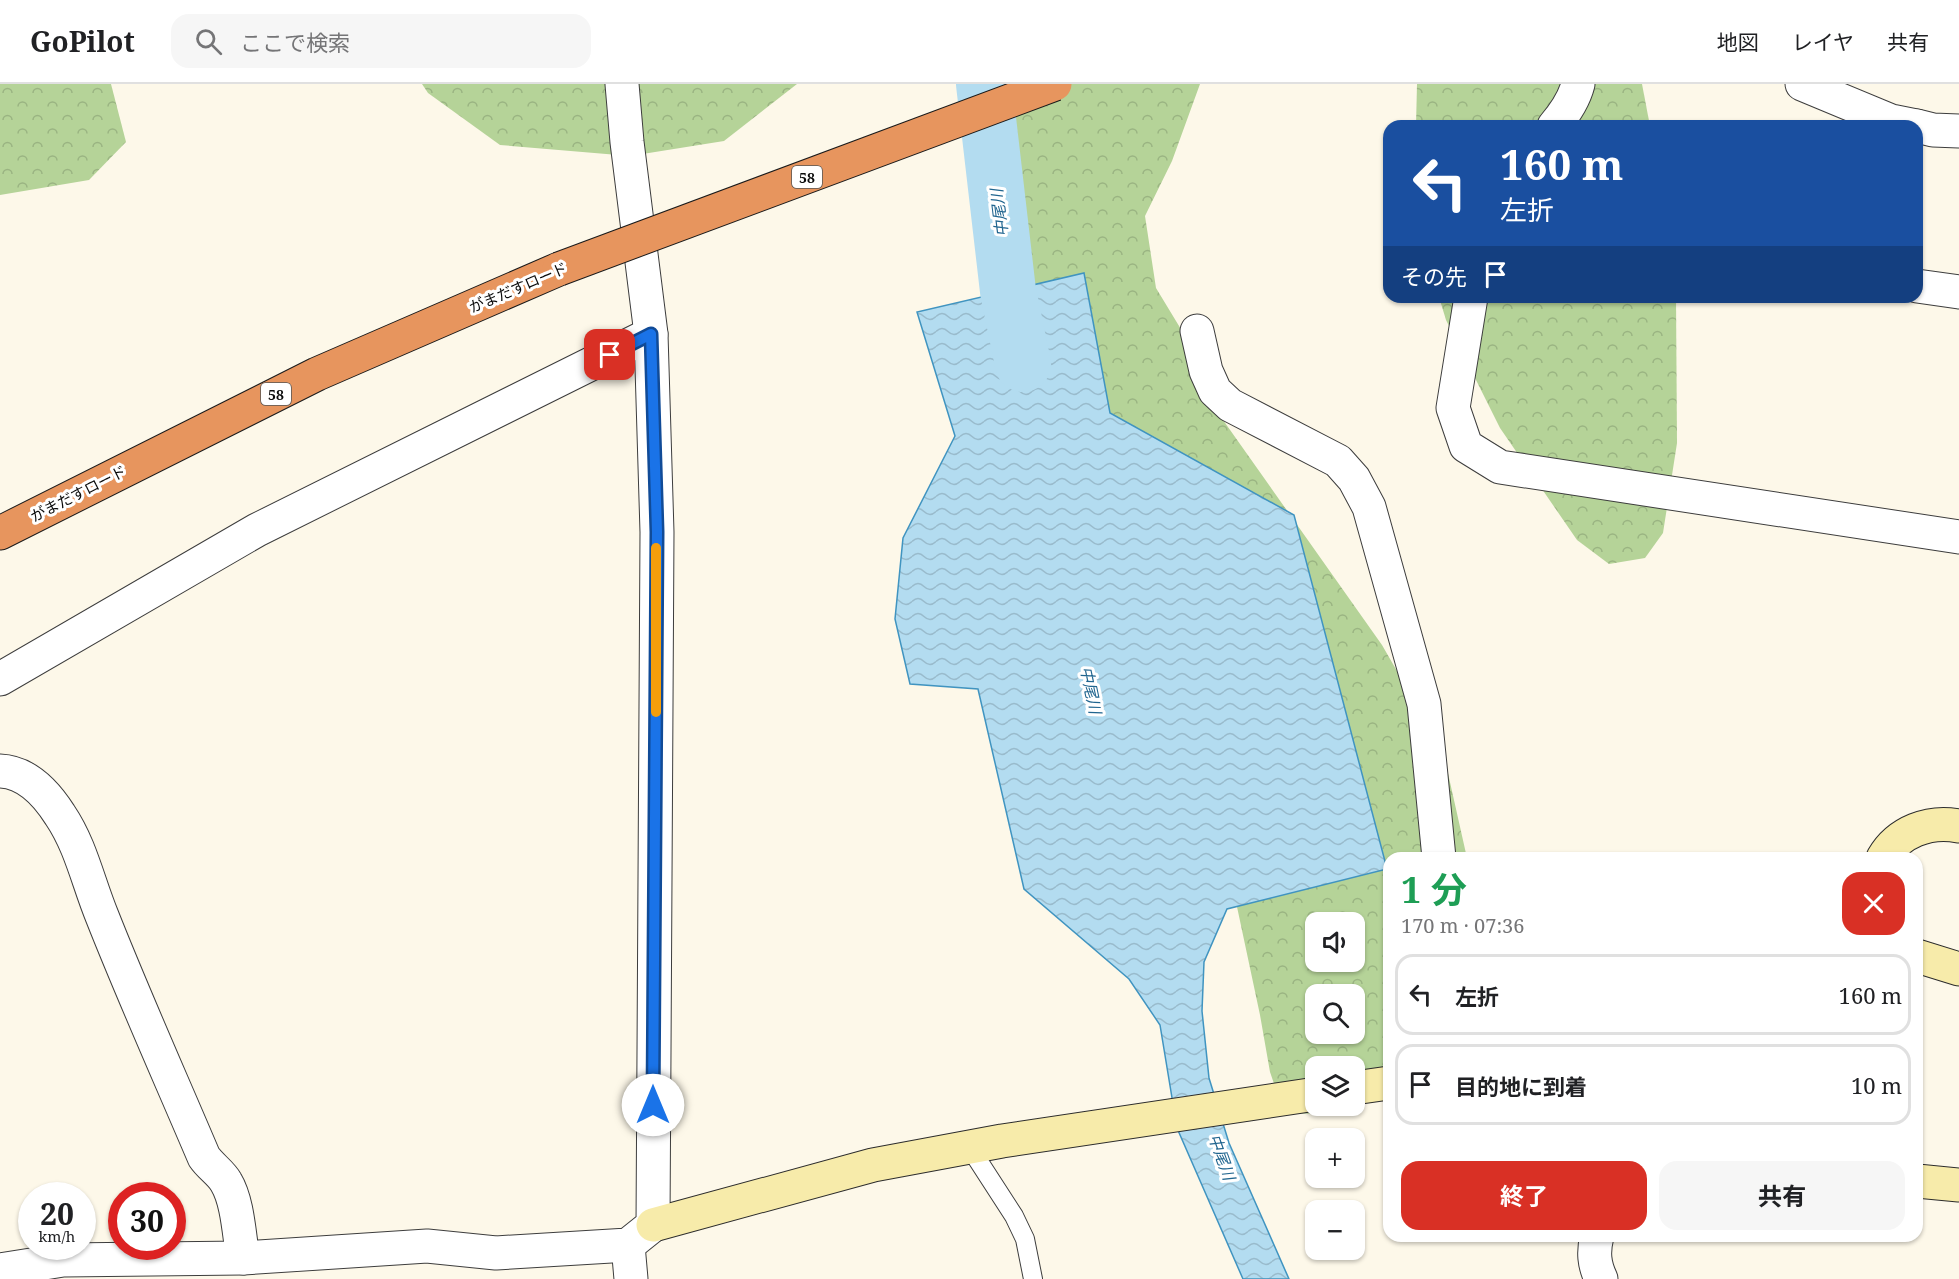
<!DOCTYPE html>
<html lang="ja">
<meta charset="utf-8">
<style>
body{margin:0;font-family:"Noto Serif","Noto Sans JP",serif;background:#f6f6f6;color:#202124;height:100vh;display:flex;flex-direction:column;font-size:22px;white-space:nowrap}
*{box-sizing:border-box;margin:0}
p{font-size:20px;color:#757577}
.icon{flex:none;width:33px;height:33px;fill:none;stroke:currentColor;stroke-width:2;stroke-linecap:round;stroke-linejoin:round}
.map{position:relative;flex:1;overflow:hidden}
.details{position:absolute;left:1383px;top:768px;width:540px;height:390px;display:flex;flex-direction:column;background:#fff;border-radius:18px;box-shadow:0 2px 4px #0004}
.details>*{flex:none}
.top-card{position:absolute;left:1383px;top:36px;width:540px;height:183px;border-radius:18px;box-shadow:0 2px 4px #0004;background:#1a4fa0;color:#fff;overflow:hidden}
.buttons{position:absolute;left:1305px;top:828px;display:grid;gap:12px}
.buttons a{display:grid;place-items:center;width:60px;height:60px;border-radius:12px;background:#fff;box-shadow:0 2px 4px #0004;font-size:30px}
.speed{position:absolute;left:18px;top:1098px;display:flex;gap:12px;font-size:30px;font-weight:700;text-align:center}
.speed>*{display:grid;place-content:center;width:78px;height:78px;border-radius:50%;background:#fff;box-shadow:0 2px 4px #0004;line-height:1}
.speed small{font-size:15px;font-weight:400}
.speed .limit{border:9px solid #d22;background:#fff;color:#111}
.pin{position:absolute;display:grid;place-items:center;width:51px;height:51px;color:#fff;margin:-26px;border-radius:12px;box-shadow:0 3px 9px #0006}
.me{position:absolute;width:66px;margin:-33px;rotate:0deg;stroke-linejoin:round;filter:drop-shadow(0 0 4px #0008)}
.turn{display:flex;align-items:center;gap:21px;height:126px;padding:0 18px;font-size:27px}
.turn .icon{width:78px;height:78px;stroke-width:2.5}
.turn b{display:block;font-size:42px;line-height:51px}
.then{display:flex;align-items:center;height:57px;padding:0 18px;background:#0003;gap:12px;font-size:22px}
.round{display:grid;place-items:center;flex:none;width:63px;height:63px;border-radius:18px;background:#f6f6f6}
.head{display:flex;align-items:center;justify-content:space-between;height:102px;padding:0 18px}
h1{font-size:36px;font-weight:700;line-height:45px;color:#1e9e55}
.primary-button{display:flex;gap:12px;margin-top:auto;padding:12px 18px}
.primary-button a{flex:1;height:69px;border-radius:18px;background:#d93025;color:#fff;font-size:24px;font-weight:700;line-height:69px;text-align:center}
.primary-button a+a{background:#f6f6f6;color:#202124}
ul{padding:0;list-style:none}
li{display:flex;align-items:center;gap:18px;height:81px;margin:0 12px 9px;padding:0 6px;border:3px solid #e0e0e0;border-radius:18px}
li div{flex:1}
li b{display:block;font-size:22px}
li em{font-style:normal}
header{display:flex;align-items:center;gap:36px;box-sizing:border-box;height:84px;padding:0 30px;background:#fff;border-bottom:2px solid #e0e0e0}
header strong{font-size:28px}
nav{display:flex;gap:33px;margin-inline-start:auto;font-size:21px}
.search{width:420px;height:54px;background:#f6f6f6;display:flex;align-items:center;gap:15px;box-sizing:border-box;padding:0 21px;border-radius:18px;color:#757577;font-size:22px}
.map>svg:first-child{display:block}
.forest{fill:url(#forest-crowns);fill-rule:evenodd}
.water{fill:url(#water-waves);stroke:#4094c0;stroke-width:1.5}
.lines{fill:none;stroke-linecap:round;stroke-linejoin:round}
.river{stroke:#b3dcf0;stroke-width:56}
.lane-casing{stroke:#3d3d3d;stroke-width:20}
.street-casing{stroke:#3d3d3d;stroke-width:35}
.secondary-casing{stroke:#2c2c2c;stroke-width:35}
.highway-casing{stroke:#1b1b1b;stroke-width:35}
.lane{stroke:#fff;stroke-width:18}
.street{stroke:#fff;stroke-width:33}
.secondary{stroke:#f7ebaa;stroke-width:33}
.highway{stroke:#e7955e;stroke-width:33}
.highway-bridge-casing{stroke:#1b1b1b;stroke-width:35;stroke-linecap:butt}
.highway-bridge{stroke:#e7955e;stroke-width:33}
.route-casing{stroke:#114b97;stroke-width:15}
.route{stroke:#1a73e8;stroke-width:10}
.slow{stroke:#f59e0b;stroke-width:10}
.labels{text-anchor:middle;dominant-baseline:central;stroke-width:6;stroke-linejoin:round;paint-order:stroke}
.shield{fill:#fff;stroke:#545454;stroke-width:1.5}
.shield-label{font-size:14px;font-weight:bold;fill:#0a0a0a}
.street-label{font-size:15px;fill:#0a0a0a;stroke:#fff}
.water-label{font-size:16px;font-style:italic;fill:#20658f;stroke:#fff}
</style>
<header>
<strong>GoPilot</strong>
<div class="search"><svg class="icon" aria-label="search" viewBox="0 0 24 24"><circle cx="10" cy="10" r="6"/><path d="M15 15l6 6"/></svg>ここで検索</div>
<nav><a>地図</a><a>レイヤ</a><a>共有</a></nav>
</header>
<div class="map">
<svg width="1959" height="1195" viewBox="0 0 1959 1195">
<defs>
<pattern id="forest-crowns" width="20" height="18" patternUnits="userSpaceOnUse" patternTransform="scale(1.5)"><rect width="20" height="18" fill="#b5d398"/><path d="M2 6a3 3 0 1 1 6 0M12 15a3 3 0 1 1 6 0" fill="none" stroke="#9ab482"/></pattern>
<pattern id="water-waves" width="16" height="10" patternUnits="userSpaceOnUse" patternTransform="scale(1.5)"><rect width="16" height="10" fill="#b3dcf0"/><path d="M0 5q4-4 8 0t8 0" fill="none" stroke="#9bc"/></pattern>
</defs>
<rect width="100%" height="100%" fill="#fdf8e9"/>
<!-- forest -->
<g class="forest">
<path d="M 0,0 L 111,0 L 126,58 L 89,96 L 0,111 Z"/>
<path d="M 422,0 L 797,0 L 724,57 L 630,72 L 500,61 L 428,9 Z"/>
<path d="M 1014,0 L 1200,0 L 1172,77 L 1145,132 L 1156,204 L 1196,270 L 1211,319 L 1382,561 L 1443,667 L 1467,774 L 1389,774 L 1389,998 L 1376,1014 L 1355,1020 L 1354,982 L 1316,982 L 1316,1022 L 1350,1022 L 1320,1030 L 1284,1029 L 1270,988 L 1260,931 L 1233,804 L 983,349 L 991,128 ZM 1316,838 L 1354,838 L 1354,878 L 1316,878 ZM 1316,910 L 1354,910 L 1354,950 L 1316,950 Z"/>
<path d="M 1417,0 L 1642,0 L 1650,42 L 1416,42 Z"/>
<path d="M 1439,213 L 1676,213 L 1677,359 L 1663,449 L 1645,474 L 1609,480 L 1577,456 L 1500,344 L 1446,236 Z"/>
</g>
<!-- water -->
<path class="water" d="M 1084,189 L 1110,329 L 1294,431 L 1387,785 L 1227,825 L 1204,878 L 1202,927 L 1209,994 L 1229,1059 L 1289,1195 L 1243,1195 L 1177,1044 L 1160,941 L 1129,895 L 1024,805 L 978,605 L 910,600 L 895,535 L 903,454 L 955,352 L 917,228 Z"/>
<g class="lines">
<!-- river -->
<path class="river" d="M 984,0 L 1008,207 L 1023,280"/>
<!-- lane casing -->
<g class="lane-casing">
<path id="lane" d="M 970,1064 L 1014,1132 L 1025,1155 L 1033,1195"/>
</g>
<!-- street casing -->
<g class="street-casing">
<g id="street">
<path d="M 1802,0 L 1891,37 L 1916,42"/>
<path d="M 1554,42 C 1565,29 1574,16 1578,0"/>
<path d="M 1917,42 L 1933,46 L 1959,47"/>
<path d="M 1917,202 L 1959,208"/>
<path d="M 1471,213 L 1453,324 L 1466,362 L 1500,383 L 1959,453"/>
<path d="M 1197,247 L 1206,287 L 1215,307 L 1230,321 L 1338,377 L 1354,395 L 1369,423 L 1424,620 L 1439,774"/>
<path d="M 0,595 L 257,446 L 651,250"/>
<path d="M 0,687 C 27,688 46,709 60,731 C 81,762 88,798 102,832 C 134,913 170,993 204,1073 C 210,1082 221,1089 226,1098 C 238,1118 239,1151 243,1174"/>
<path d="M 1597,1152 C 1593,1168 1594,1180 1601,1195"/>
<path d="M 628,1161 L 631,1195"/>
<path d="M 0,1186 L 63,1176 L 243,1174 L 427,1162 L 496,1169 L 628,1161 L 653,1141 L 657,448 L 651,250 L 627,58 L 622,0"/>
</g>
</g>
<!-- secondary casing -->
<g class="secondary-casing">
<g id="secondary">
<path d="M 1883,774 C 1898,748 1929,736 1959,742"/>
<path d="M 1917,872 L 1959,885"/>
<path d="M 1354,1004 L 1389,999"/>
<path d="M 1917,1097 L 1959,1101"/>
<path d="M 653,1141 L 873,1081 L 1002,1057 L 1316,1010"/>
</g>
</g>
<!-- highway casing -->
<g class="highway-casing">
<path id="highway" d="M 0,449 L 317,290 L 559,185"/>
</g>
<!-- lane -->
<use href="#lane" class="lane"/>
<!-- street -->
<use href="#street" class="street"/>
<!-- secondary -->
<use href="#secondary" class="secondary"/>
<!-- highway -->
<use href="#highway" class="highway"/>
<!-- highway-bridge casing -->
<g class="highway-bridge-casing">
<path id="highway-bridge" d="M 559,185 L 1055,0"/>
</g>
<!-- highway-bridge -->
<use href="#highway-bridge" class="highway-bridge"/>
</g>
<g class="lines">
<!-- route casing -->
<g class="route-casing">
<path id="route" d="M 610,271 L 651,250 L 657,448 L 653,1021"/>
</g>
<!-- route -->
<use href="#route" class="route"/>
<!-- slow -->
<path class="slow" d="M 656,628 L 656,464"/>
</g>
<g class="labels">
<!-- shield labels -->
<g class="shield">
<rect x="792" y="82" width="30" height="22" rx="4.5"/>
<rect x="261" y="299" width="30" height="22" rx="4.5"/>
</g>
<g class="shield-label">
<text x="807" y="93">58</text>
<text x="276" y="310">58</text>
</g>
<!-- street labels -->
<g class="street-label">
<text transform="translate(518 203) rotate(-23)">がまだすロード</text>
<text transform="translate(78 409) rotate(-27)">がまだすロード</text>
</g>
<!-- water labels -->
<g class="water-label">
<text transform="translate(999 129) rotate(-97)">中尾川</text>
<text transform="translate(1091 606) rotate(78)">中尾川</text>
<text transform="translate(1222 1073) rotate(70)">中尾川</text>
</g>
</g>
</svg>
<div class="buttons">
<a><svg class="icon" aria-label="sound" viewBox="0 0 24 24"><path d="M4 9h4l5-4v14l-5-4H4zM17 9q2 3 0 6"/></svg></a>
<a><svg class="icon" aria-label="search" viewBox="0 0 24 24"><circle cx="10" cy="10" r="6"/><path d="M15 15l6 6"/></svg></a>
<a><svg class="icon" aria-label="layers" viewBox="0 0 24 24"><path d="M12 4l9 5-9 5-9-5zM3 14l9 5 9-5"/></svg></a>
<a>+</a>
<a>−</a>
</div>
<div class="speed"><div>20<small>km/h</small></div><div class="limit">30</div></div>
<div class="pin" style="left:610px;top:271px;background:#d93025"><svg class="icon" aria-label="arrive" viewBox="0 0 24 24"><path d="M6 21V4h12l-3 4 3 4H6"/></svg></div>
<svg class="me" style="left:653px;top:1021px" viewBox="-20 -20 40 40"><circle r="19" fill="#fff"/><path d="M0-13L10 11 0 6-10 11z" fill="#1a73e8"/></svg>
<div class="top-card">
<div class="turn"><svg class="icon" aria-label="left" viewBox="0 0 24 24"><path d="M17 20v-9H6M10 6l-5 5 5 5"/></svg><div><b>160 m</b>左折</div></div>
<div class="then">その先<svg class="icon" aria-label="arrive" viewBox="0 0 24 24"><path d="M6 21V4h12l-3 4 3 4H6"/></svg></div>
</div>
<section class="details">
<div class="head"><div><h1>1 分</h1><p>170 m · 07:36</p></div><a class="round" style="background:#d93025;color:#fff"><svg class="icon" aria-label="close" viewBox="0 0 24 24"><path d="M6 6l12 12M18 6L6 18"/></svg></a></div>
<ul>
<li><svg class="icon" aria-label="left" viewBox="0 0 24 24"><path d="M17 20v-9H6M10 6l-5 5 5 5"/></svg><div><b>左折</b></div><em>160 m</em></li>
<li><svg class="icon" aria-label="arrive" viewBox="0 0 24 24"><path d="M6 21V4h12l-3 4 3 4H6"/></svg><div><b>目的地に到着</b></div><em>10 m</em></li>
</ul>
<div class="primary-button"><a>終了</a><a>共有</a></div>
</section>
</div>
